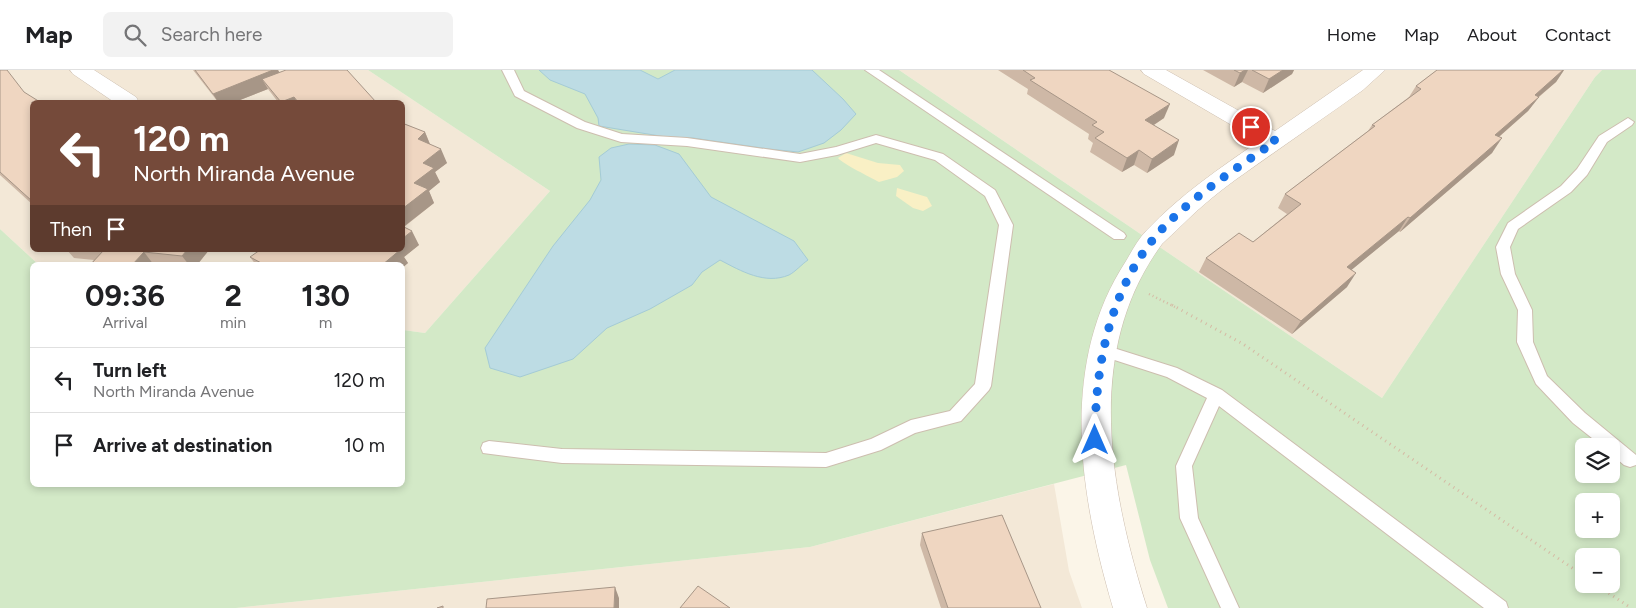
<!DOCTYPE html>
<meta charset="utf-8">
<style>
body{margin:0;font-family:Figtree,sans-serif;background:#f2f2f2;color:#202124;height:100vh;display:flex;flex-direction:column;font-size:19px;white-space:nowrap}
*{box-sizing:border-box;margin:0}
p{font-size:16px;color:#757577}
.icon{flex:none;width:28px;height:28px;fill:none;stroke:currentColor;stroke-width:2;stroke-linecap:round;stroke-linejoin:round}
.map{position:relative;flex:1;overflow:hidden}
.panel{position:absolute;left:30px;top:192px;width:375px;height:225px;display:flex;flex-direction:column;background:#fff;border-radius:8px;box-shadow:0 2px 8px #0003}
.panel>*{flex:none}
.banner{position:absolute;left:30px;top:30px;width:375px;height:152px;border-radius:8px;box-shadow:0 2px 8px #0003;background:#754a3a;color:#fff;overflow:hidden}
.controls{position:absolute;left:1575px;top:368px;display:grid;gap:10px}
.controls a{display:grid;place-items:center;width:45px;height:45px;border-radius:8px;background:#fff;box-shadow:0 2px 8px #0003;font-size:25px}
.pin{position:absolute;display:grid;place-items:center;width:42px;height:42px;color:#fff;margin:-21px;border:2px solid #fff;border-radius:50%;box-shadow:0 1px 5px #0007}
.me{position:absolute;width:55px;margin:-28px;rotate:0deg;stroke-linejoin:round;filter:drop-shadow(0 0 4px #0008)}
.turn{display:flex;align-items:center;gap:18px;height:105px;padding:0 20px;font-size:22px}
.turn .icon{width:65px;height:65px;stroke-width:2.5}
.turn b{display:block;font-size:35px;line-height:42px}
.then{display:flex;align-items:center;height:48px;padding:0 20px;background:#0003;gap:10px;font-size:19px}
.eta{display:flex;justify-content:space-evenly;align-items:center;height:85px;text-align:center}
.eta b{font-size:30px;font-weight:700;line-height:35px}
ul{padding:0;list-style:none}
li{display:flex;align-items:center;gap:15px;height:65px;padding:0 20px;border-top:1px solid #e0e0e0}
li div{flex:1}
li b{display:block;font-size:19px}
li em{font-style:normal}
header{display:flex;align-items:center;gap:30px;box-sizing:border-box;height:70px;padding:0 25px;background:#fff;border-bottom:1px solid #e0e0e0}
header strong{font-size:24px}
nav{display:flex;gap:28px;margin-inline-start:auto;font-size:18px}
.search{width:350px;height:45px;background:#f2f2f2;display:flex;align-items:center;gap:12px;box-sizing:border-box;padding:0 18px;border-radius:8px;color:#757577;font-size:19px}
.map>svg:first-child{display:block}
.residential{fill:#f3e8d7;fill-rule:evenodd}
.green{fill:#d3e9c7;fill-rule:evenodd}
.sand{fill:#f9f0c5}
.water{fill:#bddce4;stroke:#a4cbd6}
.lines{fill:none;stroke-linecap:round;stroke-linejoin:round}
.lane-casing{stroke:#cdbeaf;stroke-width:2}
.street-casing{stroke:#cdbeaf;stroke-width:1}
.path-far1{stroke:#d5baa4;stroke-width:2.5;stroke-dasharray:1 3;stroke-linecap:butt}
.path{stroke:#d5baa4;stroke-width:3;stroke-dasharray:1 4.5;stroke-linecap:butt}
.lane{fill:#fff;fill-rule:evenodd}
.street{fill:#fff;fill-rule:evenodd}
.wall{fill:#ceb8a6}
.shaded-wall{fill:#a79687}
.building{fill:#efd6c1;stroke:#a79687}
.route{stroke:#1a73e8;stroke-width:9;stroke-dasharray:0 16.2}
</style>
<header>
<strong>Map</strong>
<div class="search"><svg class="icon" aria-label="search" viewBox="0 0 24 24"><circle cx="10" cy="10" r="6"/><path d="M15 15l6 6"/></svg>Search here</div>
<nav><a>Home</a><a>Map</a><a>About</a><a>Contact</a></nav>
</header>
<div class="map">
<svg width="1636" height="538" viewBox="0 0 1636 538">
<rect width="100%" height="100%" fill="#fbf5e8"/>
<!-- residential -->
<g class="residential">
<path d="M 0,0 L 368,0 L 550,121 L 425,263 L 403,260 L 402,195 L 39,195 L 0,159 ZM 32,32 L 402,32 L 402,180 L 32,180 Z"/>
<path d="M 899,0 L 1602,0 L 1595,7 L 1382,328 Z"/>
<path d="M 1054,414 L 1069,501 L 1082,538 L 236,538 L 810,477 Z"/>
</g>
<!-- green -->
<path class="green" d="M 368,0 L 899,0 L 1382,328 L 1595,7 L 1602,0 L 1636,0 L 1636,538 L 1168,538 L 1150,490 L 1126,395 L 810,477 L 236,538 L 0,538 L 0,159 L 39,195 L 32,195 L 32,415 L 402,415 L 403,260 L 425,263 L 550,121 ZM 1584,376 L 1611,376 L 1611,404 L 1584,404 ZM 1584,431 L 1611,431 L 1611,459 L 1584,459 ZM 1584,486 L 1611,486 L 1611,514 L 1584,514 Z"/>
<!-- sand -->
<g class="sand">
<path d="M 846,83 L 878,93 L 900,95 L 904,101 L 897,107 L 879,112 C 870,107 843,94 838,88 Z"/>
<path d="M 897,118 L 927,127 L 932,136 L 923,141 L 913,138 L 896,126 Z"/>
</g>
<!-- water -->
<g class="water">
<path d="M 539,0 L 640,0 L 658,9 L 675,0 L 812,0 L 843,29 L 856,44 L 841,60 L 824,73 L 798,82 L 769,79 L 693,68 L 666,67 L 599,56 L 598,48 L 585,24 L 550,10 Z"/>
<path d="M 629,74 L 655,75 L 679,84 L 711,127 L 794,171 L 808,190 C 802,194 795,202 789,205 C 765,215 741,201 720,190 L 702,202 L 692,215 L 650,239 L 607,258 L 573,289 L 520,307 L 490,298 L 485,278 L 553,176 L 590,130 L 601,110 L 599,87 L 611,78 Z"/>
</g>
<g class="lines">
<!-- lane casing -->
<g class="lane-casing">
<g id="lane">
<path d="M 502,0 L 514,0 L 524,21 L 585,52 L 622,64 L 687,68 L 800,84 L 836,77 L 876,65 L 943,84 L 995,120 L 1013,155 L 991,316 L 989,320 L 961,351 L 915,363 L 881,380 L 826,397 L 562,393 L 483,383 L 481,378 L 483,373 L 489,371 L 562,379 L 826,383 L 871,369 L 911,350 L 950,341 L 975,314 L 999,155 L 985,126 L 935,90 L 876,73 L 837,85 L 800,92 L 687,76 L 621,72 L 577,58 L 515,26 Z"/>
<path d="M 865,0 L 879,0 L 1124,163 L 1126,166 L 1124,169 L 1114,169 Z"/>
<path d="M 1628,48 L 1634,52 L 1632,55 L 1607,72 L 1587,105 L 1571,122 L 1518,159 L 1510,177 L 1515,204 L 1532,240 L 1533,272 L 1547,306 L 1585,343 L 1636,385 L 1636,395 L 1630,397 L 1624,395 L 1611,384 L 1611,376 L 1602,376 L 1573,353 L 1536,314 L 1517,272 L 1518,240 L 1501,204 L 1496,177 L 1508,153 L 1561,116 L 1577,99 L 1599,66 Z"/>
<path d="M 1101,274 L 1177,298 L 1222,320 L 1506,532 L 1508,538 L 1484,538 L 1219,336 L 1192,396 L 1198,448 L 1239,538 L 1221,538 L 1180,448 L 1176,396 L 1207,328 L 1167,307 L 1096,284 L 1093,280 L 1096,276 Z"/>
</g>
</g>
<!-- street casing -->
<g class="street-casing">
<g id="street">
<path d="M 70,0 L 94,0 L 136,27 L 139,32 L 114,32 L 73,4 Z"/>
<path d="M 1141,0 L 1166,0 L 1275,61 L 1363,0 L 1385,0 L 1363,20 C 1324,48 1284,75 1245,103 C 1222,119 1201,136 1181,156 C 1175,162 1168,168 1162,174 C 1083,281 1110,421 1147,538 L 1113,538 C 1080,426 1058,295 1126,191 C 1132,181 1138,169 1147,160 C 1180,125 1220,98 1259,71 L 1144,4 Z"/>
</g>
</g>
<!-- path-far1 -->
<path class="path-far1" d="M 1149,224 L 1175,237"/>
<!-- path -->
<g class="path">
<path d="M 1172,235 L 1243,274 L 1584,506"/>
<path d="M 1595,514 L 1631,538"/>
</g>
<!-- lane -->
<use href="#lane" class="lane"/>
<!-- street -->
<use href="#street" class="street"/>
</g>
<!-- wall -->
<g class="wall">
<path d="M 0,0 L 32,32 L 32,134 L 0,105 Z"/>
<path d="M 193,0 L 278,0 L 280,3 L 376,32 L 278,32 L 268,19 L 235,32 L 218,32 Z"/>
<path d="M 998,0 L 1109,0 L 1164,48 L 1154,55 L 1174,85 L 1147,103 L 1134,95 L 1122,102 L 1090,82 L 1093,73 L 1088,69 L 1089,64 L 1027,24 L 1028,19 Z"/>
<path d="M 1203,0 L 1294,0 L 1292,4 L 1263,23 L 1242,12 L 1234,17 Z"/>
<path d="M 1437,0 L 1564,0 L 1556,12 L 1539,27 L 1528,41 L 1499,67 L 1492,83 L 1400,162 L 1399,161 L 1351,200 L 1347,217 L 1292,264 L 1199,202 L 1206,188 L 1253,172 L 1287,144 L 1278,138 L 1285,124 L 1368,61 L 1372,55 L 1409,27 L 1416,16 Z"/>
<path d="M 402,53 L 425,62 L 430,74 L 447,93 L 435,102 L 440,112 L 429,121 L 434,133 L 404,157 L 419,175 L 404,187 L 408,193 L 402,198 L 402,195 L 256,195 L 250,187 L 402,180 Z"/>
<path d="M 67,180 L 209,180 L 197,195 L 90,195 L 94,190 L 74,188 Z"/>
<path d="M 922,463 L 1041,538 L 941,538 L 920,475 Z"/>
</g>
<!-- shaded-wall -->
<g class="shaded-wall">
<path d="M 273,0 L 278,0 L 285,13 L 262,9 L 268,19 L 235,32 L 218,32 L 213,24 Z"/>
<path d="M 1245,0 L 1248,0 L 1242,12 L 1234,17 L 1240,3 Z"/>
<path d="M 1283,0 L 1294,0 L 1292,4 L 1263,23 L 1269,9 Z"/>
<path d="M 1563,0 L 1564,0 L 1556,12 L 1524,39 L 1535,25 Z"/>
<path d="M 294,27 L 297,32 L 281,32 Z"/>
<path d="M 1539,27 L 1528,41 L 1485,79 L 1495,65 Z"/>
<path d="M 1170,34 L 1164,48 L 1140,64 L 1145,50 Z"/>
<path d="M 425,62 L 431,77 L 418,69 Z"/>
<path d="M 1502,68 L 1492,83 L 1400,162 L 1410,148 Z"/>
<path d="M 1179,70 L 1174,85 L 1147,103 L 1152,89 Z"/>
<path d="M 441,79 L 447,93 L 435,102 L 440,112 L 429,121 L 434,133 L 402,158 L 402,139 L 423,93 Z"/>
<path d="M 1139,80 L 1134,95 L 1122,102 L 1127,88 Z"/>
<path d="M 1408,147 L 1399,161 L 1338,211 L 1347,197 Z"/>
<path d="M 412,161 L 419,175 L 404,187 L 408,193 L 402,198 L 402,195 L 382,195 L 396,180 L 402,180 L 402,169 Z"/>
<path d="M 187,180 L 209,180 L 197,195 L 189,195 L 182,186 Z"/>
<path d="M 144,182 L 154,195 L 132,195 Z"/>
<path d="M 1356,203 L 1347,217 L 1292,264 L 1301,251 Z"/>
<path d="M 615,517 L 619,528 L 619,538 L 614,538 Z"/>
</g>
<!-- building -->
<g class="building">
<path d="M 0,0 L 7,0 L 24,22 L 40,32 L 32,32 L 32,131 L 0,102 Z"/>
<path d="M 195,0 L 273,0 L 213,24 Z"/>
<path d="M 286,0 L 347,0 L 376,32 L 298,32 L 294,27 L 281,32 L 262,9 Z"/>
<path d="M 1023,0 L 1109,0 L 1170,34 L 1145,50 L 1179,70 L 1152,89 L 1139,80 L 1127,88 L 1095,68 L 1104,62 L 1092,55 L 1097,52 L 1030,10 L 1035,8 Z"/>
<path d="M 1234,0 L 1245,0 L 1240,3 Z"/>
<path d="M 1252,0 L 1283,0 L 1269,9 Z"/>
<path d="M 1437,0 L 1563,0 L 1535,25 L 1539,27 L 1495,65 L 1502,68 L 1410,148 L 1408,147 L 1347,197 L 1356,203 L 1301,251 L 1206,188 L 1239,163 L 1253,172 L 1301,134 L 1285,124 L 1375,56 L 1372,55 L 1421,19 L 1416,16 Z"/>
<path d="M 402,53 L 425,62 L 418,69 L 441,79 L 423,93 L 434,98 L 414,113 L 428,119 L 402,139 Z"/>
<path d="M 402,156 L 412,161 L 402,169 Z"/>
<path d="M 104,180 L 187,180 L 182,186 L 144,182 L 132,195 L 90,195 Z"/>
<path d="M 260,180 L 400,180 L 382,195 L 265,195 L 250,187 Z"/>
<path d="M 1002,445 L 1041,538 L 948,538 L 922,463 Z"/>
<path d="M 698,516 L 730,538 L 680,538 Z"/>
<path d="M 615,517 L 614,538 L 486,538 L 487,529 Z"/>
<path d="M 443,536 L 443,538 L 437,538 Z"/>
</g>
<g class="lines">
<!-- route -->
<path class="route" d="M 1095,370 C 1095,290 1112,205 1173,148 C 1204,119 1241,95 1276,71 L 1251,57"/>
</g>
</svg>
<div class="controls">
<a><svg class="icon" aria-label="layers" viewBox="0 0 24 24"><path d="M12 4l9 5-9 5-9-5zM3 14l9 5 9-5"/></svg></a>
<a>+</a>
<a>−</a>
</div>
<div class="pin" style="left:1251px;top:57px;background:#d93025"><svg class="icon" aria-label="arrive" viewBox="0 0 24 24"><path d="M6 21V4h12l-3 4 3 4H6"/></svg></div>
<svg class="me" style="left:1095px;top:370px" viewBox="-20 -20 40 40"><path d="M0-17L14 15 0 8-14 15z" fill="#1a73e8" stroke="#fff" stroke-width="4"/></svg>
<div class="banner">
<div class="turn"><svg class="icon" aria-label="left" viewBox="0 0 24 24"><path d="M17 20v-9H6M10 6l-5 5 5 5"/></svg><div><b>120 m</b>North Miranda Avenue</div></div>
<div class="then">Then<svg class="icon" aria-label="arrive" viewBox="0 0 24 24"><path d="M6 21V4h12l-3 4 3 4H6"/></svg></div>
</div>
<section class="panel">
<div class="eta">
<div><b>09:36</b><p>Arrival</p></div>
<div><b>2</b><p>min</p></div>
<div><b>130</b><p>m</p></div>
</div>
<ul>
<li><svg class="icon" aria-label="left" viewBox="0 0 24 24"><path d="M17 20v-9H6M10 6l-5 5 5 5"/></svg><div><b>Turn left</b><p>North Miranda Avenue</p></div><em>120 m</em></li>
<li><svg class="icon" aria-label="arrive" viewBox="0 0 24 24"><path d="M6 21V4h12l-3 4 3 4H6"/></svg><div><b>Arrive at destination</b></div><em>10 m</em></li>
</ul>
</section>
</div>
